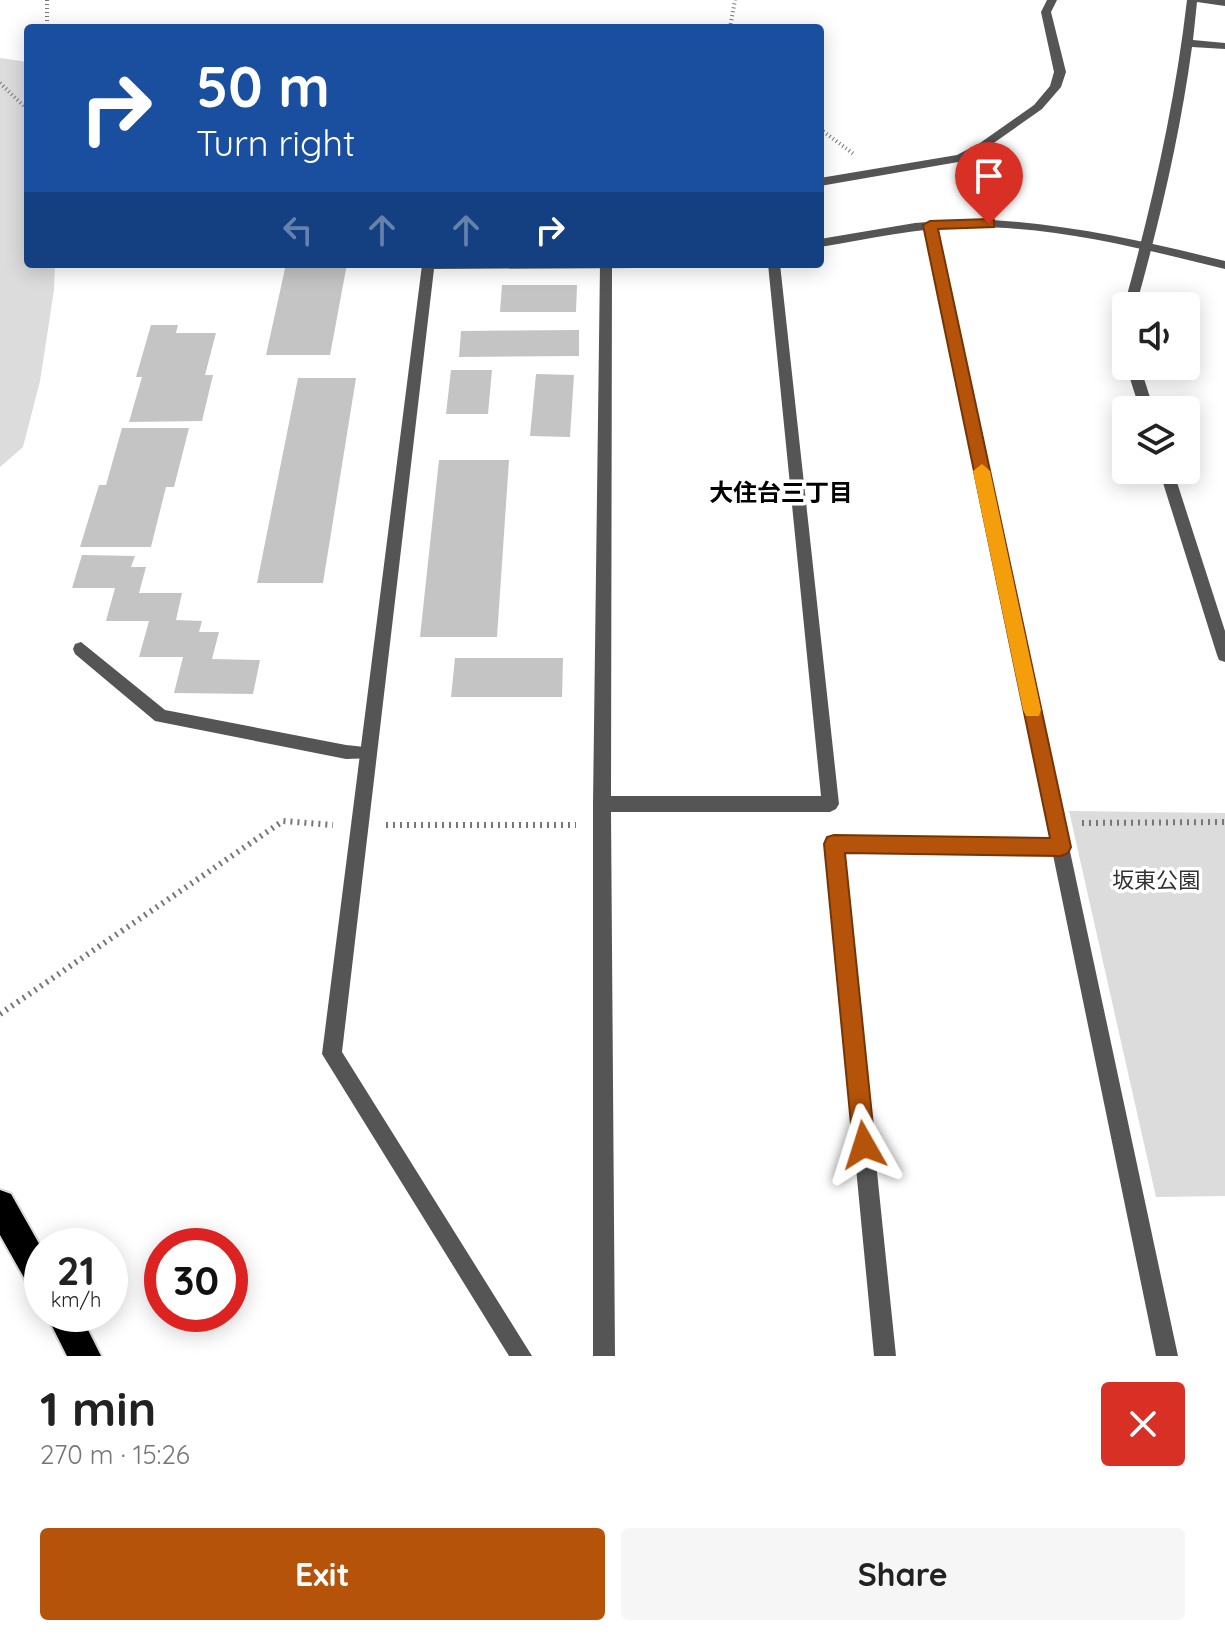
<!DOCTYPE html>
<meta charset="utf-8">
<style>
body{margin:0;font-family:Quicksand,"Noto Sans JP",sans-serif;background:#f6f6f6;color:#222;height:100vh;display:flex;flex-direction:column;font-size:30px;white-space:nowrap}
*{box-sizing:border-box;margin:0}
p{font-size:26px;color:#767676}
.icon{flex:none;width:44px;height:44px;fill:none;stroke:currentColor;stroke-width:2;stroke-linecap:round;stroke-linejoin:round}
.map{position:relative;height:1356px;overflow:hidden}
.drawer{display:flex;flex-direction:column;background:#fff;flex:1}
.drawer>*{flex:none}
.top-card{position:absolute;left:24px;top:24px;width:800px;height:244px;border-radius:8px;box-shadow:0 4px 20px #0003;background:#1a4fa0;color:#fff;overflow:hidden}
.controls{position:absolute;left:1112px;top:292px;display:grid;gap:16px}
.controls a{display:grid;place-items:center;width:88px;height:88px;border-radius:8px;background:#fff;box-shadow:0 4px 20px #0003;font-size:40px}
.speed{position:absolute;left:24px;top:1228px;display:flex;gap:16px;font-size:40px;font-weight:700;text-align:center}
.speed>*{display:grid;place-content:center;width:104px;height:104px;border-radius:50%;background:#fff;box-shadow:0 4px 20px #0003;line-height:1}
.speed small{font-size:20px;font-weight:400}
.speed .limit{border:12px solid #d22;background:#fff;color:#111}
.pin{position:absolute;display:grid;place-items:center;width:68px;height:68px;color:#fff;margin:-82px -34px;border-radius:50% 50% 50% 0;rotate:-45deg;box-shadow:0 0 8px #0007}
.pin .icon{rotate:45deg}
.me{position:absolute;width:88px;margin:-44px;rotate:354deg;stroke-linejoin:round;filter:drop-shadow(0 0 6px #0008)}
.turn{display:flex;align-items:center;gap:28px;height:168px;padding:0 40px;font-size:36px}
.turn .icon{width:104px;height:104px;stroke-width:2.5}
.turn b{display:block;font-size:56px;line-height:68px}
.lanes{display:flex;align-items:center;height:76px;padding:0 40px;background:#0003;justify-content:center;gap:40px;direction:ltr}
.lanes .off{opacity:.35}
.round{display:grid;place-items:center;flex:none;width:84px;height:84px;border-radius:8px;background:#f6f6f6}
.head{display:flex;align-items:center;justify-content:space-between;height:136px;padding:0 40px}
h1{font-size:48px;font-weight:800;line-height:60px}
.cta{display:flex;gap:16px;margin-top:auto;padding:16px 40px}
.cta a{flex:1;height:92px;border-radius:8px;background:#b45309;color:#fff;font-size:32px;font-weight:800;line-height:92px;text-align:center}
.cta a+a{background:#f6f6f6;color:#222}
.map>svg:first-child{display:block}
.green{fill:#dcdcdc}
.building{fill:#c4c4c4}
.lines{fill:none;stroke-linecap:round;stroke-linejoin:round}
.motorway-casing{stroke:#dbdbdb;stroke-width:4}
.path-far1{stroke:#777;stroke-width:4;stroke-dasharray:1 3;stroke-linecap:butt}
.path{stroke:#777;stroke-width:6;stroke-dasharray:2 5;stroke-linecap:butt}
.minor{fill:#555;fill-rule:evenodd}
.tertiary{fill:#555;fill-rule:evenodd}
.motorway{fill:#000;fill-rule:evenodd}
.route{fill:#b45309;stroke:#753606;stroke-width:2}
.slow{fill:#f59e0b}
.labels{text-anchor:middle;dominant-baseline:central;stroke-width:7;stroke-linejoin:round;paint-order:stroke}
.park-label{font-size:22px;fill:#333;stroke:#fff}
.neighbourhood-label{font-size:24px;font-weight:bold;fill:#000;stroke:#fff}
</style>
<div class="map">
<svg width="1225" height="1356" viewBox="0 0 1225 1356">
<rect width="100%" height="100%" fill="#fff"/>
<!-- green -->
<g class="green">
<path d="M 0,58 L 28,62 L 28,264 L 55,264 L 54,290 L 40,381 L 23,447 L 0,467 Z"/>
<path d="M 1069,811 L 1225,813 L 1225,1196 L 1156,1197 Z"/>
</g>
<!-- building -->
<g class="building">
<path d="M 286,264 L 347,264 L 330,355 L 266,355 Z"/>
<path d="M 502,285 L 577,285 L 576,312 L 500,312 Z"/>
<path d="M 151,325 L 178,325 L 176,333 L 216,333 L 205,375 L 213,375 L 202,421 L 129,422 L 142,377 L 136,377 Z"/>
<path d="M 579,330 L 579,356 L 459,357 L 461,331 Z"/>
<path d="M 451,370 L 492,370 L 488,414 L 446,414 Z"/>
<path d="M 536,374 L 574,375 L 570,437 L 530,436 Z"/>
<path d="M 298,378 L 356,378 L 323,583 L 257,583 Z"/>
<path d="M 122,428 L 189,428 L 174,487 L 166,487 L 151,547 L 80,547 L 99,485 L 106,485 Z"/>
<path d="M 439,460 L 509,460 L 497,637 L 420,637 Z"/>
<path d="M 82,555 L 135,556 L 131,567 L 146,567 L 139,593 L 182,593 L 176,620 L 202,621 L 199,632 L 219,632 L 212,659 L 260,660 L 253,694 L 174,693 L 183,657 L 139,657 L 149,621 L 106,621 L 115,588 L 72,588 Z"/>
<path d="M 455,658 L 563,658 L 562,697 L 451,697 Z"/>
</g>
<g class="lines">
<!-- motorway casing -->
<g class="motorway-casing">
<g id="motorway">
<path d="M 0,1190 L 11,1194 L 42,1249 L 42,1295 L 31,1290 L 0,1235 Z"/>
<path d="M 46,1314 L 80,1314 L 101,1356 L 67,1356 Z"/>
</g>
</g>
<!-- path-far1 -->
<g class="path-far1">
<path d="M 47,0 L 47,28"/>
<path d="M 730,28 L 735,0"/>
<path d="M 0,83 L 27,109"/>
<path d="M 820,129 L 855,155"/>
</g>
<!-- path -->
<g class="path">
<path d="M 1082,823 L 1225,822"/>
<path d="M 386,825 L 576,825"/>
<path d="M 0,1014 L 283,821 L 333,825"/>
</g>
<!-- minor -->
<g class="minor">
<path d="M 1047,0 L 1057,0 L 1051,12 L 1066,72 L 1061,87 L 1042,109 L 988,147 L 964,161 L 820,186 L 820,178 L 957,155 L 980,143 L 1034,105 L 1050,86 L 1054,72 L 1041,12 Z"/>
<path d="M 1187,0 L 1225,0 L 1225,6 L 1197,2 L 1193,40 L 1225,43 L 1225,49 L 1192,47 C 1180,135 1160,220 1136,306 L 1126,306 L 1126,309 L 1124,306 C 1152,205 1175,104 1187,0 Z"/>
<path d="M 930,221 L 936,225 L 1178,1356 L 1156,1356 L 1053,855 L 844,852 L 896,1356 L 874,1356 L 825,844 L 828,838 L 834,836 L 1050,839 L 924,225 Z"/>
<path d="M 422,264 L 434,264 L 434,265 L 428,269 Z"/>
<path d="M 612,264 L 611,796 L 821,796 L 768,264 L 780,264 L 839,804 L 836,809 L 830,812 L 611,812 L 615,1356 L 593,1356 L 593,804 L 600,265 Z"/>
<path d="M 1126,315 L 1126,349 L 1121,347 L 1115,332 L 1121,316 Z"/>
<path d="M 1126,366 L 1140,366 L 1154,410 L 1140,410 Z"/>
<path d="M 1159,470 L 1173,470 L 1225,631 L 1225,662 L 1219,660 L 1217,655 Z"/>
<path d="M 81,642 L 165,710 L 346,745 L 375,748 L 377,753 L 375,758 L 346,759 L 155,721 L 75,654 L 73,649 L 75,644 Z"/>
</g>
<!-- tertiary -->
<g class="tertiary">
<path d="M 966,219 C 1055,221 1139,240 1225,261 L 1225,269 C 1140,248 1054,226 966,227 C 916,228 868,239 820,247 L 820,239 L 915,223 Z"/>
<path d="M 642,264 L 636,268 L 434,269 L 342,1052 L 532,1356 L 509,1356 L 322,1054 L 422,265 Z"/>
</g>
<!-- motorway -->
<use href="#motorway" class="motorway"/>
</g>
<!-- route -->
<path class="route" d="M 989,219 L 994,220 L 994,227 L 938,229 L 1071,847 L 1068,853 L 1061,856 L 845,853 L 875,1145 L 872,1153 L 864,1156 L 856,1153 L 853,1145 L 824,844 L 827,837 L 834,835 L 1050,838 L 923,225 L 930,221 Z"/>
<!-- slow -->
<path class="slow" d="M 982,464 L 990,471 L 1041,710 L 1039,716 L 1026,716 L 1023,710 L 973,471 Z"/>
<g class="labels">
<!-- park labels -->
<g class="park-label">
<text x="1156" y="880">坂東公園</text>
</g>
<!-- neighbourhood labels -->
<g class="neighbourhood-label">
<text x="781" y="492">大住台三丁目</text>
</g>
</g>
</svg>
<div class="controls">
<a><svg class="icon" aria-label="sound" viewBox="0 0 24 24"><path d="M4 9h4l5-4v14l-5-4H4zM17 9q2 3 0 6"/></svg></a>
<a><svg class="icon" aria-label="layers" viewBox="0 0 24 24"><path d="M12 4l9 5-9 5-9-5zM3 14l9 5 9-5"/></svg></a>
</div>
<div class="speed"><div>21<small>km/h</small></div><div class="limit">30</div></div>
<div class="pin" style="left:989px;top:224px;background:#d93025"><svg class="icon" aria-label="arrive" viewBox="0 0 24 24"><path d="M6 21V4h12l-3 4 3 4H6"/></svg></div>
<svg class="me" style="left:864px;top:1145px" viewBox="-20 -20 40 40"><path d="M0-17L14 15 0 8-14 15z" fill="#b45309" stroke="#fff" stroke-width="4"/></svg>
<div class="top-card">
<div class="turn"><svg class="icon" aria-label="right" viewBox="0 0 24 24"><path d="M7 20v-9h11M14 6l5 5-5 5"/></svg><div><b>50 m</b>Turn right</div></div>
<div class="lanes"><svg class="icon off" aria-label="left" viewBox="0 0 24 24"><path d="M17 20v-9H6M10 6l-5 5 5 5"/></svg><svg class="icon off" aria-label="ahead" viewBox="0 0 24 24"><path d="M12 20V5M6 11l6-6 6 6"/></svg><svg class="icon off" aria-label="ahead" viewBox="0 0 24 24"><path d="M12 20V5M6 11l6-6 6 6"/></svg><svg class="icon" aria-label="right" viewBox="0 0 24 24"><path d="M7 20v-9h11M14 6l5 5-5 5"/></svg></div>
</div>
</div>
<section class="drawer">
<div class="head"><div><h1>1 min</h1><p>270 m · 15:26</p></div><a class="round" style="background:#d93025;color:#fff"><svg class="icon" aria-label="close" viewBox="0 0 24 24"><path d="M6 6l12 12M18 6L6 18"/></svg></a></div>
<div class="cta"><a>Exit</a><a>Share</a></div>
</section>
